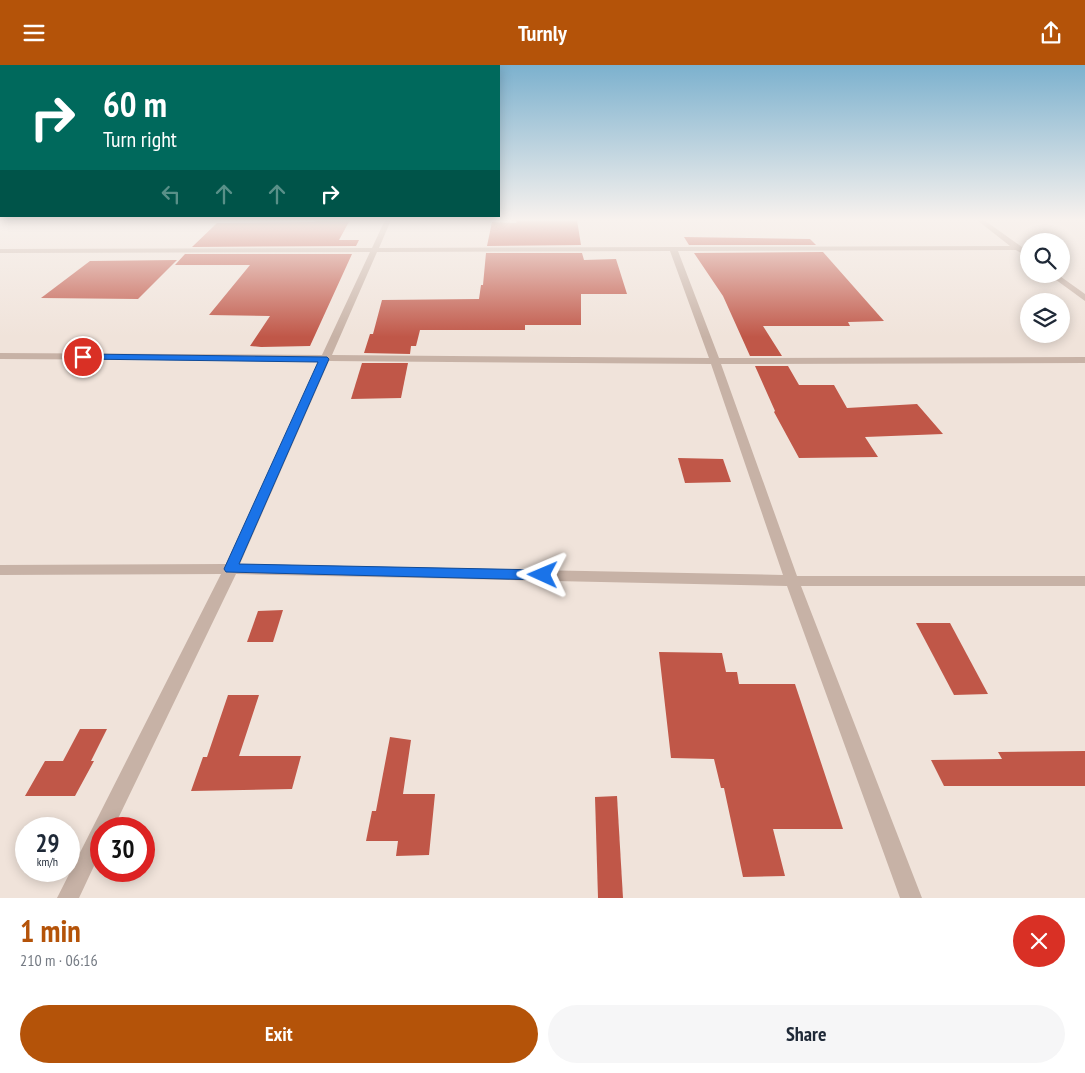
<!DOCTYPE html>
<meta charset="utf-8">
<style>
body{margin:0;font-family:"PT Sans Narrow",sans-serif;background:#f6f6f7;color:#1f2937;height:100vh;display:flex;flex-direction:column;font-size:19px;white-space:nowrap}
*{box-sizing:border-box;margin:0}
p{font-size:16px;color:#747a83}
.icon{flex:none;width:28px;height:28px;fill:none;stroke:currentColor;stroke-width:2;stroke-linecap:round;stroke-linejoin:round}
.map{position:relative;height:833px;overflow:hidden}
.sheet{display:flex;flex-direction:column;background:#fff;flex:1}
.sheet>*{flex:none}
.banner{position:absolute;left:0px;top:0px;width:500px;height:152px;box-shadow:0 2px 12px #0003;background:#00695c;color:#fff;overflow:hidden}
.fabs{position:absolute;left:1020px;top:168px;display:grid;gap:10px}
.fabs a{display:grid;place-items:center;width:50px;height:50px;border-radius:50%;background:#fff;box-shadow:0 2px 12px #0003;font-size:25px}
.speed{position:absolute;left:15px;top:752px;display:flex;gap:10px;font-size:25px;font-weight:700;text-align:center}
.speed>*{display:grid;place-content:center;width:65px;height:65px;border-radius:50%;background:#fff;box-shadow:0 2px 12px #0003;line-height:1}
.speed small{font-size:12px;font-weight:400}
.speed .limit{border:8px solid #d22;background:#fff;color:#111}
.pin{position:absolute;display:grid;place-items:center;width:42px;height:42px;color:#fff;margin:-21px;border:2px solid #fff;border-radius:50%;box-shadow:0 1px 5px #0007}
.me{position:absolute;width:55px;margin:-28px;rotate:271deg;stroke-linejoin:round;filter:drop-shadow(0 0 4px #0008)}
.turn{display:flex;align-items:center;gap:18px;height:105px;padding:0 20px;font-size:22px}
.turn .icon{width:65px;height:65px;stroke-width:2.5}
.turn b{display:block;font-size:35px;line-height:42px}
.lanes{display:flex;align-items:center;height:48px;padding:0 20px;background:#0003;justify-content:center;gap:25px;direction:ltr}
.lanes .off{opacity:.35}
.round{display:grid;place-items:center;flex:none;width:52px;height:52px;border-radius:26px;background:#f6f6f7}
.summary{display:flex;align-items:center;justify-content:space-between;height:85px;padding:0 20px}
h1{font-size:30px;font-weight:600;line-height:38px;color:#b45309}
.action{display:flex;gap:10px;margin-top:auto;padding:10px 20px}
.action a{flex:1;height:58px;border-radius:30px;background:#b45309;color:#fff;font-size:20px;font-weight:600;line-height:58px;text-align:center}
.action a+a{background:#f6f6f7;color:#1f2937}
header{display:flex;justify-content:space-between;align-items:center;height:65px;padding:0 20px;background:#b45309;color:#fff;font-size:22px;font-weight:600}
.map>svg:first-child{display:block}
.building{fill:#c05748}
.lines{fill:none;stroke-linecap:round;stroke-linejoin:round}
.minor{fill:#c7b2a6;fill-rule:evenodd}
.route{fill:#1a73e8;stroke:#114b97}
</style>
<header><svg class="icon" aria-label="menu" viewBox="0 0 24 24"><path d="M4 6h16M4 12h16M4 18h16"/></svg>Turnly<svg class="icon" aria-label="share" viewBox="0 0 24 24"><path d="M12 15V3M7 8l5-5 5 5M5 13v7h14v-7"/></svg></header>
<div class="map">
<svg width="1085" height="833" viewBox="0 0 1085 833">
<rect width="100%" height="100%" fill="#f0e3da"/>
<!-- building -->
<g class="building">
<path d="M 317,155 L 350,155 L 339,175 L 359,175 L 356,181 L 192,182 L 217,158 L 315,157 Z"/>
<path d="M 517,155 L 577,155 L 581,180 L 487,181 L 492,157 L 516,158 Z"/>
<path d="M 684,172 L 810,174 L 816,180 L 689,180 Z"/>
<path d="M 823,187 L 884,256 L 848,257 L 850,261 L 763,261 L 782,291 L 750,291 L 723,231 L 694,188 Z"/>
<path d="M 486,188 L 582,188 L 584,195 L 616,194 L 627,229 L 581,229 L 581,260 L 525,260 L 525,265 L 420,265 L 416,281 L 411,281 L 410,289 L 364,288 L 370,269 L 373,269 L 382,235 L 479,234 L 481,220 L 483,220 Z"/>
<path d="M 185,189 L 352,189 L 310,281 L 261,282 L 250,281 L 270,251 L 209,250 L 250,200 L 175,200 Z"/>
<path d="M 177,195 L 138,234 L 41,233 L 90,196 Z"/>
<path d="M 362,298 L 408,298 L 401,333 L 351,334 Z"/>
<path d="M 755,301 L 788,301 L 799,320 L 834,320 L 847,343 L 917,339 L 943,369 L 865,372 L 878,392 L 799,393 L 774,347 L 775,346 Z"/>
<path d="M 678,393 L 723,394 L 731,417 L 685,418 Z"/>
<path d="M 283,545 L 273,577 L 247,577 L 258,546 Z"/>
<path d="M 916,558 L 950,558 L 988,629 L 954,630 Z"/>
<path d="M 659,587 L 722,588 L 726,607 L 737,607 L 739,619 L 795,619 L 843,764 L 773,764 L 785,811 L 743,812 L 724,723 L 721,723 L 714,694 L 671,693 Z"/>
<path d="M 228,630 L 259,630 L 239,691 L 301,691 L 292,724 L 191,726 L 203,692 L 207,692 Z"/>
<path d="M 80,664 L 107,664 L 91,696 L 94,696 L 75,731 L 25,731 L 45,696 L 63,696 Z"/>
<path d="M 390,672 L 411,675 L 403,729 L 435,729 L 429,790 L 396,791 L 398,776 L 366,776 L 372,746 L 376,746 Z"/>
<path d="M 1085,686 L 1085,721 L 944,721 L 931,695 L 1002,694 L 998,687 Z"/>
<path d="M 617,731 L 623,833 L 598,833 L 595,732 Z"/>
</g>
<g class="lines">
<!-- minor -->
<g class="minor">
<path d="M 385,155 L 391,155 L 379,183 L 1010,181 L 977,155 L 984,155 L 1029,187 L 1029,193 L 1016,185 L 678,186 L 719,293 L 1085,292 L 1085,298 L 721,299 L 797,511 L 1085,511 L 1085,521 L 801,521 L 922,833 L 900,833 L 787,521 L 236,509 L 113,764 L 101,764 L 101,786 L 79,833 L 57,833 L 221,509 L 0,510 L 0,500 L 226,499 L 320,296 L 0,294 L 0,288 L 322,290 L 370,187 L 0,188 L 0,184 L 372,183 ZM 670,186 L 709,293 L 332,290 L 377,187 ZM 329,296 L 711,299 L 783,510 L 240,499 Z"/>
<path d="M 1048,209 L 1057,209 L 1085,229 L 1085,236 Z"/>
</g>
</g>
<!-- sky -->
<linearGradient id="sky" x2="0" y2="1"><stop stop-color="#7cb1ce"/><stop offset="0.57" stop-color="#f8f2ee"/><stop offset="1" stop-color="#f8f2ee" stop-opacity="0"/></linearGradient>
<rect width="1085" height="272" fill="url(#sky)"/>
<!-- route -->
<path class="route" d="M 83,289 L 327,292 L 329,294 L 239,499 L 543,505 L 548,506 L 550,510 L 548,513 L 543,515 L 226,507 L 224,504 L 318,297 L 80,294 L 78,292 Z"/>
</svg>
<div class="fabs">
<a><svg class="icon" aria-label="search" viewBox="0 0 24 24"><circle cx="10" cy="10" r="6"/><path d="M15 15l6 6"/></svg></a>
<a><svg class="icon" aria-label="layers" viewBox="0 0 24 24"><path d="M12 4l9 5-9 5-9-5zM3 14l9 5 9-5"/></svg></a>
</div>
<div class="speed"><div>29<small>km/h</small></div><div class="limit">30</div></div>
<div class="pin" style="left:83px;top:292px;background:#d93025"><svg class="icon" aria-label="arrive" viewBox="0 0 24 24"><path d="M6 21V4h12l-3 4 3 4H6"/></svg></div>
<svg class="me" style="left:543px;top:510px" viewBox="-20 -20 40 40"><path d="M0-17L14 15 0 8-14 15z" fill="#1a73e8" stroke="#fff" stroke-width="4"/></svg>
<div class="banner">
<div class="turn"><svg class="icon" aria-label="right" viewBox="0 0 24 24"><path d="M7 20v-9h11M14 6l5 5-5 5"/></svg><div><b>60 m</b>Turn right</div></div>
<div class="lanes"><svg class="icon off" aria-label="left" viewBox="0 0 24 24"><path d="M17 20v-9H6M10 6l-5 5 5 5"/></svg><svg class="icon off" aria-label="ahead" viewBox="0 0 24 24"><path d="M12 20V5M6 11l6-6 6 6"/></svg><svg class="icon off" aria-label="ahead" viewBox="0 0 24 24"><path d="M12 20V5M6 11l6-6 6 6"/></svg><svg class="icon" aria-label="right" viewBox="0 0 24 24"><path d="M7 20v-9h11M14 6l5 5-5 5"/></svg></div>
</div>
</div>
<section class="sheet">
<div class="summary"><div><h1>1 min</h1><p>210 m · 06:16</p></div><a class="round" style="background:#d93025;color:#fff"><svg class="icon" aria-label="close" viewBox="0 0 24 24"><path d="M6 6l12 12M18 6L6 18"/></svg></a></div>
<div class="action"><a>Exit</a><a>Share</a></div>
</section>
